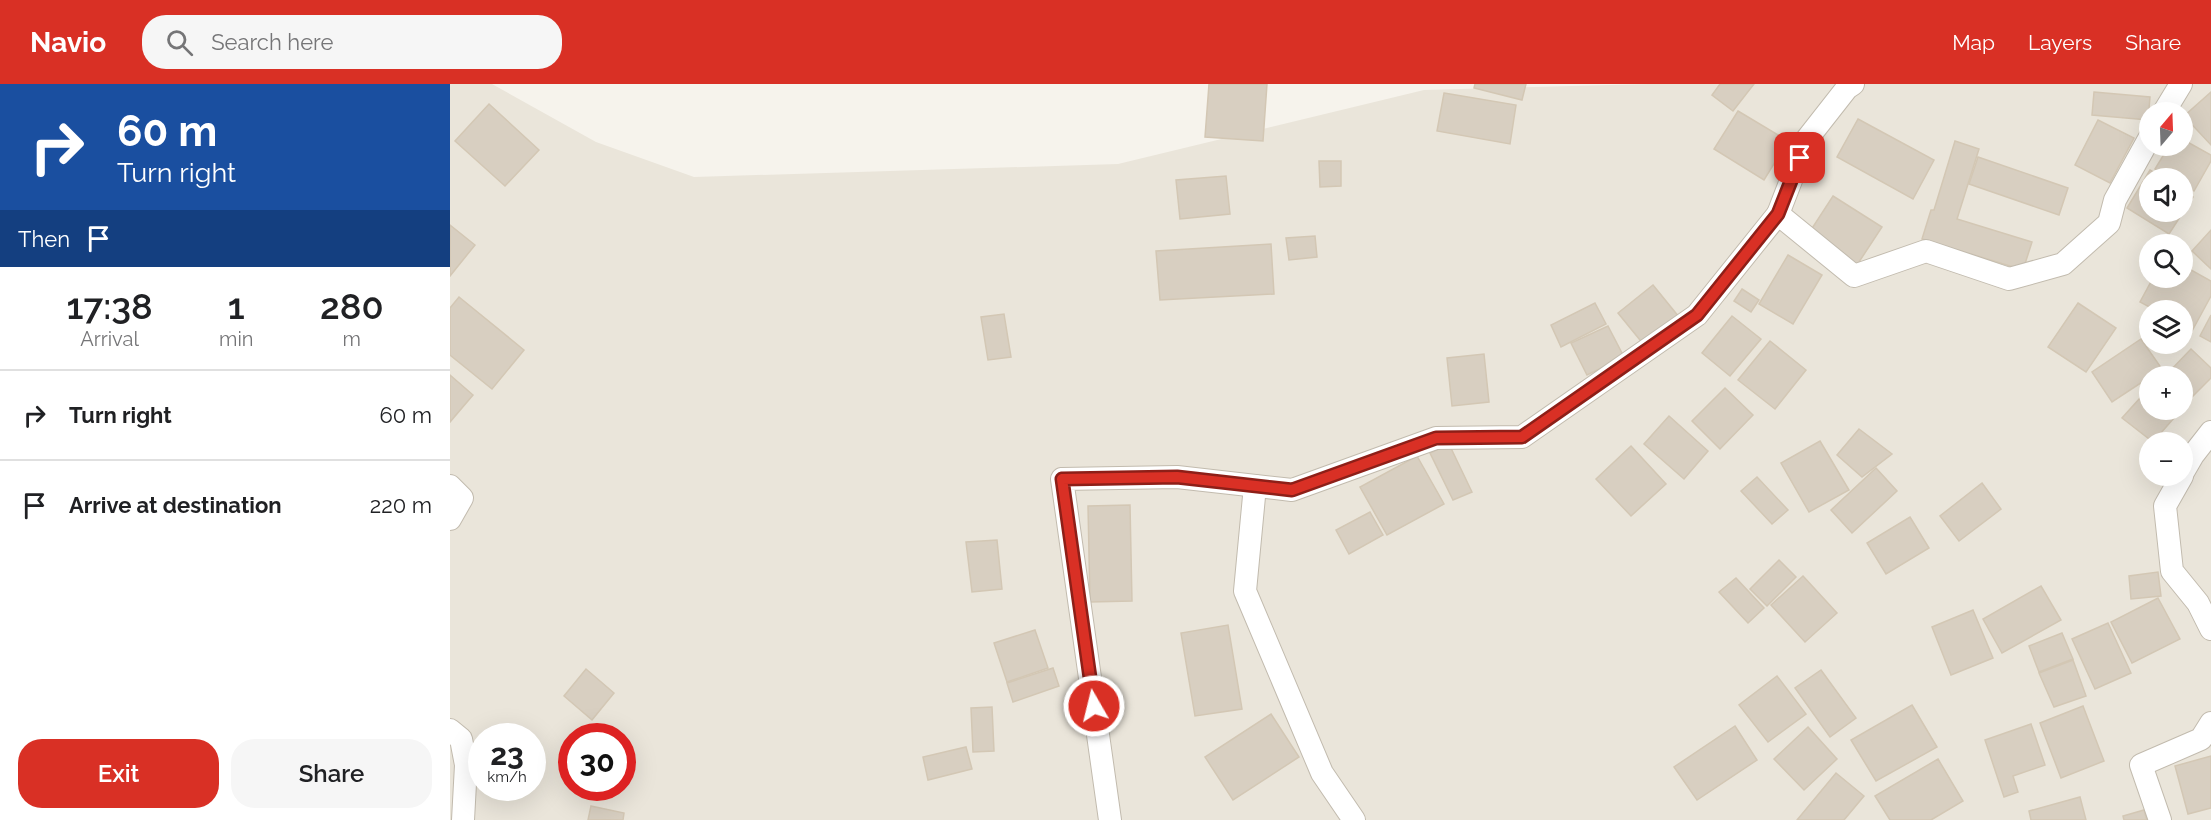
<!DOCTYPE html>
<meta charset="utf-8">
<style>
body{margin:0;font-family:Raleway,sans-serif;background:#f6f6f6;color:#202124;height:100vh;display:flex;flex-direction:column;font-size:22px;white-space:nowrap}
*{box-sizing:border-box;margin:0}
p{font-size:20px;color:#757577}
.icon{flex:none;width:33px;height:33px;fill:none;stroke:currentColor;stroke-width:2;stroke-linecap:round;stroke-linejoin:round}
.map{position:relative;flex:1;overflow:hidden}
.drawer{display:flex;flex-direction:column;background:#fff;width:450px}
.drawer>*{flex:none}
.banner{background:#1a4fa0;color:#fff;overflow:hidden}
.needle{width:39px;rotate:19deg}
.tools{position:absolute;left:1689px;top:18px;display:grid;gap:12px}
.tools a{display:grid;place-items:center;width:54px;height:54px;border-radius:50%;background:#fff;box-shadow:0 6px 24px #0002;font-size:30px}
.speed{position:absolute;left:18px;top:639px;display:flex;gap:12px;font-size:30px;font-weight:700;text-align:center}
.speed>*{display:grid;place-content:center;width:78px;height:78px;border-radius:50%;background:#fff;box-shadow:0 6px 24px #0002;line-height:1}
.speed small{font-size:15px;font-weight:400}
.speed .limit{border:9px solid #d22;background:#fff;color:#111}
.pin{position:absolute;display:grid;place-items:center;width:51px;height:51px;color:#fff;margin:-26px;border-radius:12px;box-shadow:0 3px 9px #0006}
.me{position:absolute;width:66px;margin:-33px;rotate:352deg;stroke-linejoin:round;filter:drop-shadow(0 0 4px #0008)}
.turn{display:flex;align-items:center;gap:21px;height:126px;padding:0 18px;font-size:27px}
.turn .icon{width:78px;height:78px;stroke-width:2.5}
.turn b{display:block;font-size:42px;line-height:51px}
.then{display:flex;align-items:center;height:57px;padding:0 18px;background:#0003;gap:12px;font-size:22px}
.eta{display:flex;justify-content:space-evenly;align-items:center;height:102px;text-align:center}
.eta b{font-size:36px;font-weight:600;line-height:42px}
.cta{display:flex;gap:12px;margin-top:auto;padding:12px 18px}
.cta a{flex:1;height:69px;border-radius:24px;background:#d93025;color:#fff;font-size:24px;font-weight:600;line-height:69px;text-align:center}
.cta a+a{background:#f6f6f6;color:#202124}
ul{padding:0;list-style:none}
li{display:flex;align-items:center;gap:18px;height:90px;padding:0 18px;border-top:2px solid #e0e0e0}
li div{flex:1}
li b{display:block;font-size:22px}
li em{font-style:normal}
header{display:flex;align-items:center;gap:36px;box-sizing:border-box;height:84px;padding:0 30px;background:#d93025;color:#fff}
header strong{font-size:28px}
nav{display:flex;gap:33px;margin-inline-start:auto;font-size:21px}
.search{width:420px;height:54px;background:#f6f6f6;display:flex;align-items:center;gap:15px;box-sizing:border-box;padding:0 21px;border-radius:24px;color:#757577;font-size:22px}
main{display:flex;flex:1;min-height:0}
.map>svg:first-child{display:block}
.residential{fill:#eae5da;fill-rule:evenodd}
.building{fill:#d8cfc1;stroke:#d3c7b4;stroke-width:1.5}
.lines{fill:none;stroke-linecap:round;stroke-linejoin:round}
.street-casing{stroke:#c2bbae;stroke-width:24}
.street{stroke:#fff;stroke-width:22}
.route-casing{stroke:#8d1f18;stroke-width:15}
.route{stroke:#d93025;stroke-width:10}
</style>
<header>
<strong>Navio</strong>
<div class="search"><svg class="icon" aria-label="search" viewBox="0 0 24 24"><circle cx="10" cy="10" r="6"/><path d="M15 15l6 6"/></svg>Search here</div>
<nav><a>Map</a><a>Layers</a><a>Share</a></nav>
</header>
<main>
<section class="drawer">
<div class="banner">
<div class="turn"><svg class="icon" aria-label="right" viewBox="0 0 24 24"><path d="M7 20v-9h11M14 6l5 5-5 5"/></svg><div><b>60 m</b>Turn right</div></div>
<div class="then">Then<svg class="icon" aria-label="arrive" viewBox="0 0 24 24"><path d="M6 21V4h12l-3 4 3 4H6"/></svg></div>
</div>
<div class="eta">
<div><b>17:38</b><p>Arrival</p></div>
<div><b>1</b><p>min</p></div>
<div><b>280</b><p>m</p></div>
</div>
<ul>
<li><svg class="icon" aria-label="right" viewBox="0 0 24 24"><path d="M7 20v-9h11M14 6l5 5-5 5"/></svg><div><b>Turn right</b></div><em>60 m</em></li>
<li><svg class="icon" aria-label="arrive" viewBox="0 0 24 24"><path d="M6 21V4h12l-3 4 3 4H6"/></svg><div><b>Arrive at destination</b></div><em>220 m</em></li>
</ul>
<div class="cta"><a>Exit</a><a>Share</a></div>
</section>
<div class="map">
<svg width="1761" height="736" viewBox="0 0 1761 736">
<rect width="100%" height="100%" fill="#f6f3ec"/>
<!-- residential -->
<path class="residential" d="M 0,0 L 42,0 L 146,58 L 244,93 L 668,80 L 974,6 L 1199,0 L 1761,0 L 1761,736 L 0,736 ZM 1700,28 L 1732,28 L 1732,62 L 1700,62 ZM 1700,94 L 1732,94 L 1732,128 L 1700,128 ZM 1700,160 L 1732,160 L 1732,194 L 1700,194 ZM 1700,226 L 1732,226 L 1732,260 L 1700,260 ZM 1700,292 L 1732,292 L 1732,326 L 1700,326 ZM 1700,358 L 1732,358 L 1732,392 L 1700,392 ZM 32,652 L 82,652 L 82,704 L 32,704 ZM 122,652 L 172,652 L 172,704 L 122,704 Z"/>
<!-- building -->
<g class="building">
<path d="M 759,0 L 817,0 L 813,57 L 755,53 Z"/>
<path d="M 1025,0 L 1076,0 L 1072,16 L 1024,4 Z"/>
<path d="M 1270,0 L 1304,0 L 1283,27 L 1262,11 Z"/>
<path d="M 1644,8 L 1700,13 L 1698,36 L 1642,31 Z"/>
<path d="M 1761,8 L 1761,61 L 1734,32 Z"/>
<path d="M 994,9 L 1066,21 L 1060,60 L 987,47 Z"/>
<path d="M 39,20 L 89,66 L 55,102 L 5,57 Z"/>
<path d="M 1288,27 L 1338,57 L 1314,96 L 1264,65 Z"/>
<path d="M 1408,35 L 1484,76 L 1463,115 L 1387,73 Z"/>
<path d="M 1648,36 L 1684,54 L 1660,99 L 1625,81 Z"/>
<path d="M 1732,55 L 1761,71 L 1761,77 L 1744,107 L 1732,100 L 1732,94 L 1722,94 L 1705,85 L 1719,62 L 1732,62 Z"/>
<path d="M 1505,57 L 1529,65 L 1507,135 L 1582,158 L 1573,186 L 1472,155 L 1481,126 L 1484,126 Z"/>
<path d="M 1528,73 L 1618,104 L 1609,131 L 1519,100 Z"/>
<path d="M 869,77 L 891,77 L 891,102 L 870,103 Z"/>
<path d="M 1700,86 L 1713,94 L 1700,94 L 1700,128 L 1732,128 L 1732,107 L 1743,113 L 1719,150 L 1677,124 Z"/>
<path d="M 776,92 L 780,130 L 730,135 L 726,96 Z"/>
<path d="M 1383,112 L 1432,143 L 1405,184 L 1357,152 Z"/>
<path d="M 0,141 L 25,161 L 0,192 Z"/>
<path d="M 1761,146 L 1761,185 L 1742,167 Z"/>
<path d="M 865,152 L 867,173 L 839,176 L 836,154 Z"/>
<path d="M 821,160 L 824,210 L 710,216 L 706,167 Z"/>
<path d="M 1338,171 L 1372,191 L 1343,240 L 1309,220 Z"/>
<path d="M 1732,181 L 1761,197 L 1761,212 L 1742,247 L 1732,241 L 1732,226 L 1705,226 L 1690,218 L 1703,194 L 1732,194 Z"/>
<path d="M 1203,201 L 1229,233 L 1194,261 L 1168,229 Z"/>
<path d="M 1292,205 L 1309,216 L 1301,228 L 1284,217 Z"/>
<path d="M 9,213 L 74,266 L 42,305 L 0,271 L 0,224 Z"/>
<path d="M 1145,219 L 1156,240 L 1111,263 L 1101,241 Z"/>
<path d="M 1628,219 L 1666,244 L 1636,288 L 1598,263 Z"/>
<path d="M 554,230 L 561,273 L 538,276 L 531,233 Z"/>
<path d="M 1761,231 L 1761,258 L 1750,252 Z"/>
<path d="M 1282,232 L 1311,255 L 1280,292 L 1252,269 Z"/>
<path d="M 1158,242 L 1174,273 L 1137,291 L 1121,259 Z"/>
<path d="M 1691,255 L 1712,285 L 1662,318 L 1642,288 Z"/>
<path d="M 1320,257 L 1356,286 L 1325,325 L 1288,296 Z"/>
<path d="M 1741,265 L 1761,284 L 1761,294 L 1739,316 L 1732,311 L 1732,292 L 1715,292 Z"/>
<path d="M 1034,270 L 1039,318 L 1002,322 L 997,274 Z"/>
<path d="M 0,291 L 23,311 L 0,338 Z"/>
<path d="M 1700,303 L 1700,326 L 1731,326 L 1703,358 L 1672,334 Z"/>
<path d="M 1275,304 L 1303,331 L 1270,365 L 1242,337 Z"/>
<path d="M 1219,332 L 1258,367 L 1234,395 L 1194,360 Z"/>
<path d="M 1409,345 L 1442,370 L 1412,393 L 1387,371 Z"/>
<path d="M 1370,357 L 1399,406 L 1359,428 L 1331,379 Z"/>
<path d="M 999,360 L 1022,408 L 1003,416 L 980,369 Z"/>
<path d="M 1181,362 L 1216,400 L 1181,432 L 1146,395 Z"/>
<path d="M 967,372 L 994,420 L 937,451 L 910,403 Z"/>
<path d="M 1426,384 L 1447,407 L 1402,449 L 1381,426 Z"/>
<path d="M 1307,393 L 1338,426 L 1322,440 L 1291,407 Z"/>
<path d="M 1532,399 L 1551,425 L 1509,457 L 1490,432 Z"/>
<path d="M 680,421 L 682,517 L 640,518 L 638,422 Z"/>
<path d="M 920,428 L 933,451 L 899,470 L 886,446 Z"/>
<path d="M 1460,433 L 1479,464 L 1436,490 L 1417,459 Z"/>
<path d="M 547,456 L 552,505 L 522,508 L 516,458 Z"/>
<path d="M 1329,476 L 1346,493 L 1317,522 L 1300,505 Z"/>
<path d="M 1708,488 L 1711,512 L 1681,515 L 1679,492 Z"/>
<path d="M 1353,492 L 1387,529 L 1355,558 L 1321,521 Z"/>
<path d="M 1286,494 L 1314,524 L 1298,539 L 1269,508 Z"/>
<path d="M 1591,502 L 1611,536 L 1552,569 L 1533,535 Z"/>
<path d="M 1708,514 L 1730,555 L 1682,579 L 1661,538 Z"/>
<path d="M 1523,526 L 1543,574 L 1501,591 L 1482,543 Z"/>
<path d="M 1658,539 L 1681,589 L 1645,605 L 1622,555 Z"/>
<path d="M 778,541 L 792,625 L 745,632 L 731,549 Z"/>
<path d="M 585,546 L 598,584 L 557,598 L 544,559 Z"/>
<path d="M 1612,549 L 1623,575 L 1589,588 L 1579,562 Z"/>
<path d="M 1623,576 L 1636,612 L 1604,623 L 1589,589 Z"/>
<path d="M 603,584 L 609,602 L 563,618 L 557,599 Z"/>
<path d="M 136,585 L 164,609 L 142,636 L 114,612 Z"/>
<path d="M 1371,586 L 1406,634 L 1380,653 L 1345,604 Z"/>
<path d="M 1327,592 L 1356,630 L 1318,658 L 1289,621 Z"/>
<path d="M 1462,621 L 1487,663 L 1426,697 L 1401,656 Z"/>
<path d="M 1633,622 L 1654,677 L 1611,694 L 1590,639 Z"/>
<path d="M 542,623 L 544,667 L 523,668 L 521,624 Z"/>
<path d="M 821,630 L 849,673 L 783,716 L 755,673 Z"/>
<path d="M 1581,640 L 1595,681 L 1563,692 L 1568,708 L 1554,713 L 1535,656 Z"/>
<path d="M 1285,642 L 1307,676 L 1247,716 L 1224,683 Z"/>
<path d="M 1358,643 L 1387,675 L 1354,706 L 1324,675 Z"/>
<path d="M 516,663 L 522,685 L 478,696 L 473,673 Z"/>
<path d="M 1761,672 L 1761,724 L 1738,730 L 1725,682 Z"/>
<path d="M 1488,675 L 1513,717 L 1481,736 L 1440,736 L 1425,712 Z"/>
<path d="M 1386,689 L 1414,712 L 1394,736 L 1347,736 Z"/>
<path d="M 1630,713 L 1636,736 L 1581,736 L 1579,727 Z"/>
<path d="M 141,722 L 174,729 L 173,736 L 138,736 Z"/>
<path d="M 1694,726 L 1697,736 L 1674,736 L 1673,732 Z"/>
</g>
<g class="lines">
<!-- street casing -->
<g class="street-casing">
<g id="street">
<path d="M 1714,28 L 1731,0"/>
<path d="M 1328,130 L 1357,55 L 1397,4 L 1403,0"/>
<path d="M 1732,390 L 1743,371 L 1761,348"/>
<path d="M 1732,392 L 1715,422 L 1722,487 L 1748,519 L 1761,545"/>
<path d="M 0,402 L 12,414 L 0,435"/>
<path d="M 805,402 L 795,507 L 872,689 L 904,736"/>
<path d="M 0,646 L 11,655 L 16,681 L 13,736"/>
<path d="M 660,736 L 612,395 L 727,393 L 842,406 L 986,354 L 1072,353 L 1247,231 L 1328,130 L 1404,192 L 1476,167 L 1559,195 L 1613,180 L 1659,139 L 1665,116 L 1700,53"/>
<path d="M 1710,736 L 1691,681 L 1751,655 L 1761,639"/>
</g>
</g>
<!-- street -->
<use href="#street" class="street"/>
</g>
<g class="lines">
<!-- route casing -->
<g class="route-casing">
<path id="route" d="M 644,622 L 612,395 L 727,393 L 842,406 L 986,354 L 1072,353 L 1247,231 L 1328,130 L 1350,74"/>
</g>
<!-- route -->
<use href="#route" class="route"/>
</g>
</svg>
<div class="tools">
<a><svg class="needle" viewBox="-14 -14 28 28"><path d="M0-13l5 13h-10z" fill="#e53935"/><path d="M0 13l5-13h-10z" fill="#757577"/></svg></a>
<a><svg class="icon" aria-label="sound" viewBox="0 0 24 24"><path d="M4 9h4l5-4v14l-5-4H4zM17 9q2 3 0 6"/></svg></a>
<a><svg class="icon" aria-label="search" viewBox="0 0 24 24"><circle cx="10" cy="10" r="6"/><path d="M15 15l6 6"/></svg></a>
<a><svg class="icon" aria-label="layers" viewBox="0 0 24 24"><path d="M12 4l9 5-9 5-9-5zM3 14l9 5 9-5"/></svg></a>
<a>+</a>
<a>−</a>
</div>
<div class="speed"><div>23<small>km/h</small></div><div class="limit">30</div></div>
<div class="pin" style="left:1350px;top:74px;background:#d93025"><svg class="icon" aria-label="arrive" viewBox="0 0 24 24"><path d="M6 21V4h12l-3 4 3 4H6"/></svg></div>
<svg class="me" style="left:644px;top:622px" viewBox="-20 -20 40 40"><circle r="17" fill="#d93025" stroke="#fff" stroke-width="3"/><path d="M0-11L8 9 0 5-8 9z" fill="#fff"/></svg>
</div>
</main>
